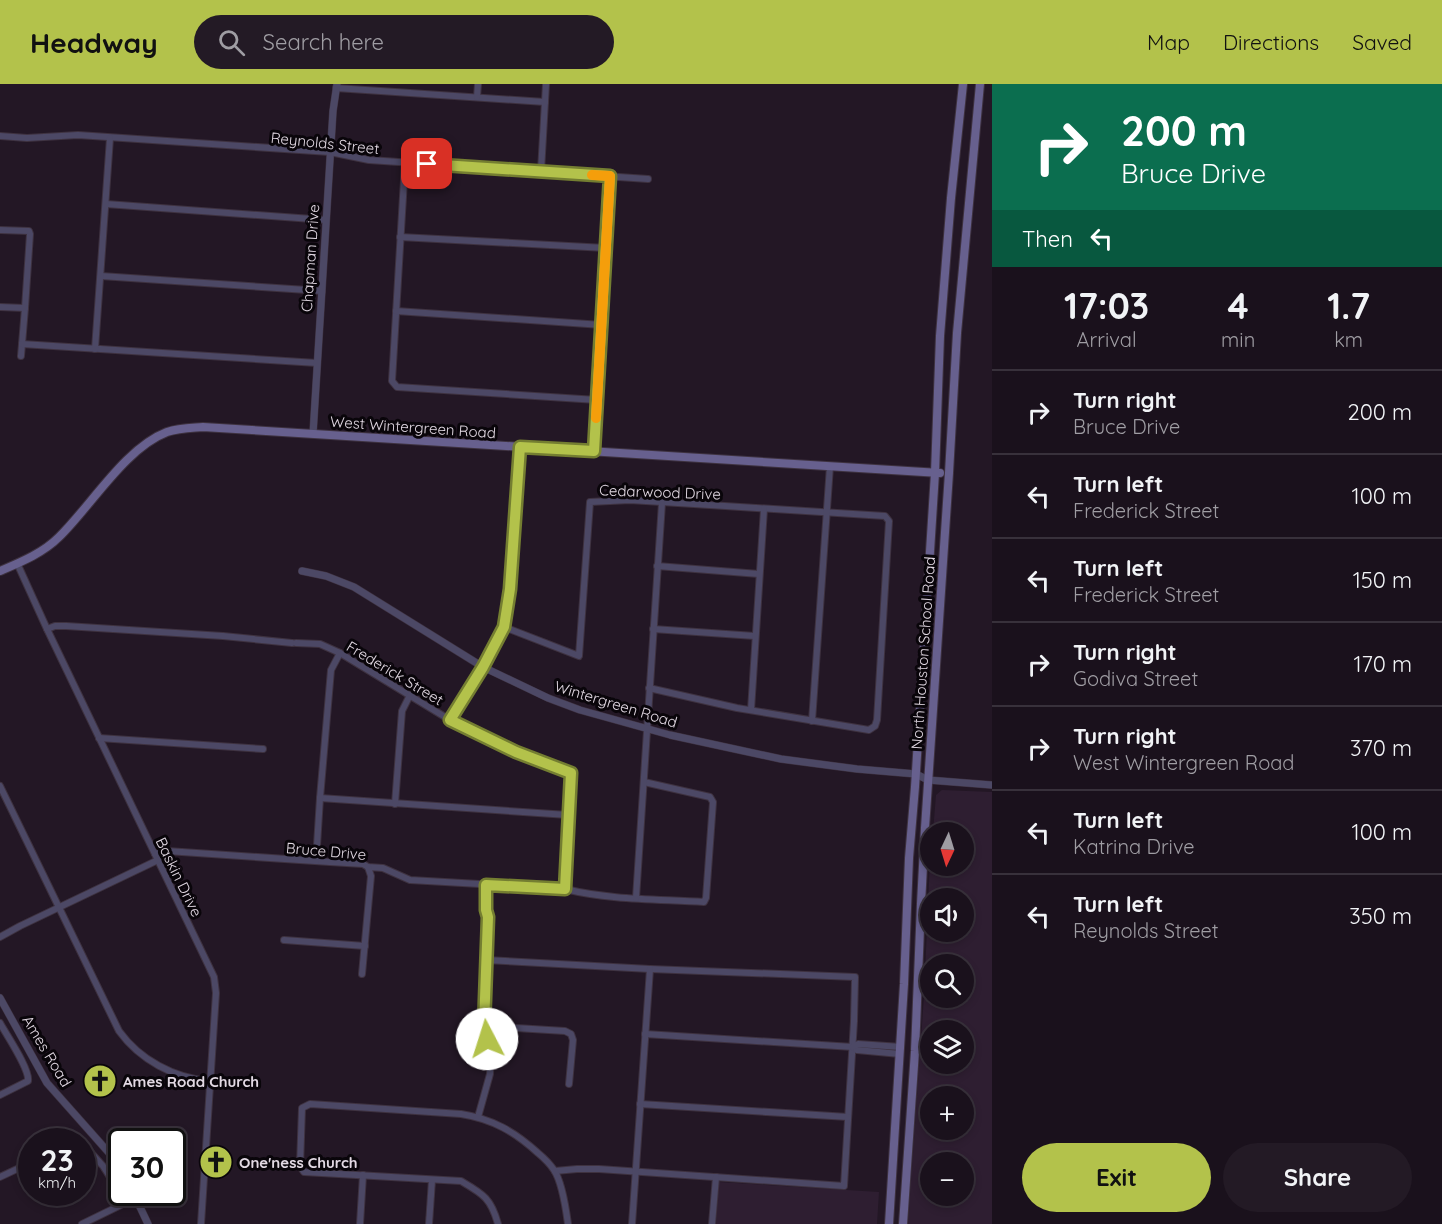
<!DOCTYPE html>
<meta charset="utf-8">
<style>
body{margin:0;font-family:Quicksand,sans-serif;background:#231a25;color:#f1f3f6;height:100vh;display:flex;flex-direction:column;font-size:22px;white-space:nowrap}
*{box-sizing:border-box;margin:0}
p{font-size:20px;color:#9f9da3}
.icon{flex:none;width:33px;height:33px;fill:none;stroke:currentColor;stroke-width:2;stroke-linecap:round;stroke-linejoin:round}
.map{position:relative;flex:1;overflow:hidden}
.sheet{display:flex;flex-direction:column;background:#1a111c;width:450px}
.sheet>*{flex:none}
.hud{background:#0b6e4f;color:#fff;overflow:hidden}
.needle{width:39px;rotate:184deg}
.tools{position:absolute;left:920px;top:738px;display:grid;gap:12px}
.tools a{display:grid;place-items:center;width:54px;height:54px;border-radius:50%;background:#1a111c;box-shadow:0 3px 9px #0003,0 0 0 2px #38313b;font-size:30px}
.speed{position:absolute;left:18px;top:1044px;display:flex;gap:12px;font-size:30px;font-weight:700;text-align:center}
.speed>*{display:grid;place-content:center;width:78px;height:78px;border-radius:50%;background:#1a111c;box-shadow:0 3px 9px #0003,0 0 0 2px #38313b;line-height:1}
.speed small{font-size:15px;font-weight:400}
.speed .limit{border:3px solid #111;border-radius:9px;background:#fff;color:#111}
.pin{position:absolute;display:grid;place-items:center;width:51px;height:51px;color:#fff;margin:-26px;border-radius:12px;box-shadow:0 3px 9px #0006}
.me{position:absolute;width:66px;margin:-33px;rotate:355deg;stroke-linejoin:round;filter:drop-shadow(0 0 4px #0008)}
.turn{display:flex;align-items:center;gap:21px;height:126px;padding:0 30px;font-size:27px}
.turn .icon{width:78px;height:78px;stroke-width:2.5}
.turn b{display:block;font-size:42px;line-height:51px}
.then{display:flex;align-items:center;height:57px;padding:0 30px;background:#0003;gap:12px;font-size:22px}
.eta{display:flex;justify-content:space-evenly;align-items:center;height:102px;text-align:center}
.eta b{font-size:36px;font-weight:700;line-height:42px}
.cta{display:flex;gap:12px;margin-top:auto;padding:12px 30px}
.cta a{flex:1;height:69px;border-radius:36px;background:#b3c24b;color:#111;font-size:24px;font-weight:700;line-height:69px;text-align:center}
.cta a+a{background:#231a25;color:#f1f3f6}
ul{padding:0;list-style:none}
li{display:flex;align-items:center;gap:18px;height:84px;padding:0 30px;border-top:2px solid #38313b}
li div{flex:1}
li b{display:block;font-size:22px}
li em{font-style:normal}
header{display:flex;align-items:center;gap:36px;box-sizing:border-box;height:84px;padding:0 30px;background:#b3c24b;color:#111}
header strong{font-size:28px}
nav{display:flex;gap:33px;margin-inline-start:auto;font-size:21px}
.search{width:420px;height:54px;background:#231a25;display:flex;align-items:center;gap:15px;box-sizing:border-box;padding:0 21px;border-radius:33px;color:#9f9da3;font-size:22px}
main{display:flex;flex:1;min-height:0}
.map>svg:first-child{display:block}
.built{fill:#2e1e31;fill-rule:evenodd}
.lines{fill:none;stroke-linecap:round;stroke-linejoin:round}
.minor-casing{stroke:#3e3240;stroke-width:8}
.tertiary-casing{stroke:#3e3240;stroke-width:8}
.secondary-casing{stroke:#3e3240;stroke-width:10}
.minor{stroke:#4c4865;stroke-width:6}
.tertiary{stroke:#4c4865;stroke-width:7}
.secondary{stroke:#67608e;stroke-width:8}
.route-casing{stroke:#747e31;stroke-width:15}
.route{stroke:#b3c24b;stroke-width:10}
.slow{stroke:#f59e0b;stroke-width:10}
.labels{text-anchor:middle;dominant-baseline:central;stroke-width:6;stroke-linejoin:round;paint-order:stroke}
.street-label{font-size:15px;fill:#e2d9e3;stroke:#09050a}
.poi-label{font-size:15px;font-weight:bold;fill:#e2d9e3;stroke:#09050a;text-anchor:start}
</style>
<header>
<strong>Headway</strong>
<div class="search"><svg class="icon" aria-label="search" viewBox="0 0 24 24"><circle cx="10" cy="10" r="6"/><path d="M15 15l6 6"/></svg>Search here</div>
<nav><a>Map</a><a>Directions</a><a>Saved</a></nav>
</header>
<main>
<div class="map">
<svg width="992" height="1140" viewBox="0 0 992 1140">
<rect width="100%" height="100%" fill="#231725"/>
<!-- built -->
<g class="built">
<path d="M 942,706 L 992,708 L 992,1140 L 908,1140 L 924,912 L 930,776 L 930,782 L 963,782 L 963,748 L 933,748 L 936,711 ZM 930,814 L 963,814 L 963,848 L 930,848 ZM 930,880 L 963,880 L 963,914 L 930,914 ZM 930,946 L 963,946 L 963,980 L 930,980 ZM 930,1012 L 963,1012 L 963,1046 L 930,1046 ZM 930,1078 L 963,1078 L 963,1112 L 930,1112 Z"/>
<path d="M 719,1098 L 879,1108 L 877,1140 L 716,1140 Z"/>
</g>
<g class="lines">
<!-- minor casing -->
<g class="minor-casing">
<g id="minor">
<path d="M 336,4 L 545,18"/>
<path d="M 477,13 L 478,0"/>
<path d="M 0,52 L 27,54 L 78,51 L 330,68 L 369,76 L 648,95"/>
<path d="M 405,79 L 392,297 L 397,303 L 597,316"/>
<path d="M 541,87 L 546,0"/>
<path d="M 106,120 L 326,136"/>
<path d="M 0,146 L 29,147 L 30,150 L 25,224 L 21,272"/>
<path d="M 400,153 L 606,164"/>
<path d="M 101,192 L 322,207"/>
<path d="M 0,223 L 25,224"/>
<path d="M 396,227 L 602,241"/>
<path d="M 22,260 L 317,279"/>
<path d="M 95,265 L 110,54"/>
<path d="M 594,367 L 610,92"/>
<path d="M 17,479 L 47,545 L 214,893 L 216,909 L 201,1140"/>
<path d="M 657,482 L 759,490"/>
<path d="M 504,543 L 579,572 L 590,418 L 630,416 L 885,432 L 889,437 L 877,636 L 875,642 L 869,646 L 737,624 L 649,604"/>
<path d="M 47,545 L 55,542 L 66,542 L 223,552 L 292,559"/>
<path d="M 653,545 L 755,552"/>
<path d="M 296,559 L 320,560 L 340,569 L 450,636 L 516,668 L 571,689 L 565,805"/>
<path d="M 751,626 L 764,425"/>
<path d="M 450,636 L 483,583 L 504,543 L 510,505 L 520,363"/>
<path d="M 812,637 L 830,382"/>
<path d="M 99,654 L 263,665"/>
<path d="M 0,702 L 119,947 C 140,976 174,994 209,997"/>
<path d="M 320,714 L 568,731"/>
<path d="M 395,720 L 402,627 L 410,611"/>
<path d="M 155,770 L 161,768 L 167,767 L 330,778 L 363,780 L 368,783 L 383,784 L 410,796 L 565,805 C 610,816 657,815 704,818 L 706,814 L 713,718 L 710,713 L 644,698"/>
<path d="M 316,777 L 320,714 L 331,586 L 340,569"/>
<path d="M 636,814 L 662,419"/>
<path d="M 0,853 L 20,842 L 158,776"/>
<path d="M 284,856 L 365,862"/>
<path d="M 486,876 L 650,885 L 855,893 L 854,937 L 844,1102 L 599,1085 L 577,1085 L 555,1087"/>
<path d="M 362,890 L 371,792 L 368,783"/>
<path d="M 0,939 C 7,952 30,985 28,997 L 0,1011"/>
<path d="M 484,942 L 565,947 L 571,950 L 573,956 L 569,1000"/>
<path d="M 645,950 L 853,963 L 857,966 L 900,970"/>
<path d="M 853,963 L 858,960 L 901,963"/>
<path d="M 640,1020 L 848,1033"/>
<path d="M 478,1033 L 490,990 L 491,968 L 484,942 L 488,833 L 486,826 L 486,801"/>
<path d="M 73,1058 L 81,1058"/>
<path d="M 0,1093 L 32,1078"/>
<path d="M 82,1140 L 121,1121 L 121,1110 L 103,1082 L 82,1059"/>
<path d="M 360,1140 L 363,1091"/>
<path d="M 429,1140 L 432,1096"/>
<path d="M 498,1140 C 491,1114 483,1110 461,1097 L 304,1088 L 300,1082 L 302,1024 L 310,1020 L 461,1030 C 493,1035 515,1048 538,1069 C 544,1074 550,1080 554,1086 C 562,1098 566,1125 568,1140"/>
<path d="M 632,1140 L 650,885"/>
<path d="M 712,1140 L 716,1093"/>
</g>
</g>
<!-- tertiary casing -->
<g class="tertiary-casing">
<g id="tertiary">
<path d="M 313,350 L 333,27 L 337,0"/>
<path d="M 302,487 L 326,492 L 354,503 L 483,583 L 548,614 L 580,626 L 670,651 L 781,675 L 857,685 L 916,690 L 928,696 L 992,701"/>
<path d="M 0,914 L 47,999 L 118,1079 L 122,1086"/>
<path d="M 133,1108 L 148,1140"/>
</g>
</g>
<!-- secondary casing -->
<g class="secondary-casing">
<g id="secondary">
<path d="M 0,487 C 21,478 43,469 59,453 C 91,422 125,364 167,348 C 179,344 191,344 203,343 L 940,389"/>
<path d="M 889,1140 L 904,900 L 909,774 L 915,703 L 935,389 L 940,252 L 951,114 L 963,0"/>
<path d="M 903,1140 L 915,967 L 921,820 L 925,744 L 949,389 L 957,249 L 980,0"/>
</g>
</g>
<!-- minor -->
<use href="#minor" class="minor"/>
<!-- tertiary -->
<use href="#tertiary" class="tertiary"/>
<!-- secondary -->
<use href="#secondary" class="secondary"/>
</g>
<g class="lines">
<!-- route casing -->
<g class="route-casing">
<path id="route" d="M 427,80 L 610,92 L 594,367 L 520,363 L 510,505 L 504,543 L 483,583 L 450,636 L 516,668 L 571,689 L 565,805 L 486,801 L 486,826 L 488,833 L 484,942 L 487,955"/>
</g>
<!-- route -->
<use href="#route" class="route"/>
<!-- slow -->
<path class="slow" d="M 592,91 L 610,92 L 596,334"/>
</g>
<!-- icons -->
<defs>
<g id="church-disc" transform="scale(1.725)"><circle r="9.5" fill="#b3c24b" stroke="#09050a"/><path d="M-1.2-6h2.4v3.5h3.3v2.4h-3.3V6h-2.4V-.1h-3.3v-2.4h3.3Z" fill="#111"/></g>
</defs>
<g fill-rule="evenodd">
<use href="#church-disc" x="100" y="997"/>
<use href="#church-disc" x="216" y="1078"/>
</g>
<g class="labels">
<!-- street labels -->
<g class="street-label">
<text transform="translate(325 59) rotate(6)">Reynolds Street</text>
<text transform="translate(310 174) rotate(-86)">Chapman Drive</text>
<text transform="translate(413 343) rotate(4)">West Wintergreen Road</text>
<text transform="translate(660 408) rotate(2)">Cedarwood Drive</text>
<text transform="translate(923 569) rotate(-86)">North Houston School Road</text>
<text transform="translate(395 589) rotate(31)">Frederick Street</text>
<text transform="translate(616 620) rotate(17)">Wintergreen Road</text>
<text transform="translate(326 767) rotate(5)">Bruce Drive</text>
<text transform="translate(179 793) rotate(64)">Baskin Drive</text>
<text transform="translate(47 967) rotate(59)">Ames Road</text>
</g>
<!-- poi labels -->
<g class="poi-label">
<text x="123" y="997">Ames Road Church</text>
<text x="239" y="1078">One'ness Church</text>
</g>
</g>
</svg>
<div class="tools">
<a><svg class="needle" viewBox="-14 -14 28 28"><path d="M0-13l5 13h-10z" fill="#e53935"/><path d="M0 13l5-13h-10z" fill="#9f9da3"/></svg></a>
<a><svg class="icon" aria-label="sound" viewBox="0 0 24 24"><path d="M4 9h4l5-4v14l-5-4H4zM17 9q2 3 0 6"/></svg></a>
<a><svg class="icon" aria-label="search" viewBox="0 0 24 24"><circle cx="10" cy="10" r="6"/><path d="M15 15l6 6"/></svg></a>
<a><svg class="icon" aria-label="layers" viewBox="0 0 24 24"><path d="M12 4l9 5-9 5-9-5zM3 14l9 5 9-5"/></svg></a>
<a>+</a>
<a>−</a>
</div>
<div class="speed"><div>23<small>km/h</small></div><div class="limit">30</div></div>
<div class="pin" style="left:427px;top:80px;background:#d93025"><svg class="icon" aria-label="arrive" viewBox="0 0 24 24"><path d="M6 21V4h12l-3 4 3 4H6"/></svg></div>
<svg class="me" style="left:487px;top:955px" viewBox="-20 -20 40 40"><circle r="19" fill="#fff"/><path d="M0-13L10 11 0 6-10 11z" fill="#b3c24b"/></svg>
</div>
<section class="sheet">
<div class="hud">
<div class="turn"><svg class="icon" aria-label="right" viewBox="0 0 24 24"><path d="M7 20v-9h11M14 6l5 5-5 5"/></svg><div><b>200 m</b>Bruce Drive</div></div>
<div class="then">Then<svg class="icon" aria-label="left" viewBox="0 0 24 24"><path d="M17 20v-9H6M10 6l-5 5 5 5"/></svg></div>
</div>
<div class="eta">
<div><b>17:03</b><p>Arrival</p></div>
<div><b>4</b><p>min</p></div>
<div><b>1.7</b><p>km</p></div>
</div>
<ul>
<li><svg class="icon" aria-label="right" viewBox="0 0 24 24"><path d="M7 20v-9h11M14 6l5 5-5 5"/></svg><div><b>Turn right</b><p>Bruce Drive</p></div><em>200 m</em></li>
<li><svg class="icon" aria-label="left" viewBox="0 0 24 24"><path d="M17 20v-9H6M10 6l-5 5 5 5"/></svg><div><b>Turn left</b><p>Frederick Street</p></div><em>100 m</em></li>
<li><svg class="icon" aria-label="left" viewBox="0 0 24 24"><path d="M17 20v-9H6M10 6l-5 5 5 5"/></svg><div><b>Turn left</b><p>Frederick Street</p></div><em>150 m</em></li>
<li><svg class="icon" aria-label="right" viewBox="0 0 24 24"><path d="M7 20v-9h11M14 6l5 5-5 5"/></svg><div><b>Turn right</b><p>Godiva Street</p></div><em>170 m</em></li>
<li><svg class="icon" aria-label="right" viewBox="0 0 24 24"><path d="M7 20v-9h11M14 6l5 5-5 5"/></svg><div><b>Turn right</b><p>West Wintergreen Road</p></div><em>370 m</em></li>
<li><svg class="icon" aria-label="left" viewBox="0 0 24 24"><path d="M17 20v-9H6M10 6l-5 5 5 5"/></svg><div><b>Turn left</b><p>Katrina Drive</p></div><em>100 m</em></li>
<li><svg class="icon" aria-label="left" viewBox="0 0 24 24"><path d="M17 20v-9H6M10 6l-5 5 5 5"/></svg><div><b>Turn left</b><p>Reynolds Street</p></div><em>350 m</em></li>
</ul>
<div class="cta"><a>Exit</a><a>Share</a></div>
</section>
</main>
